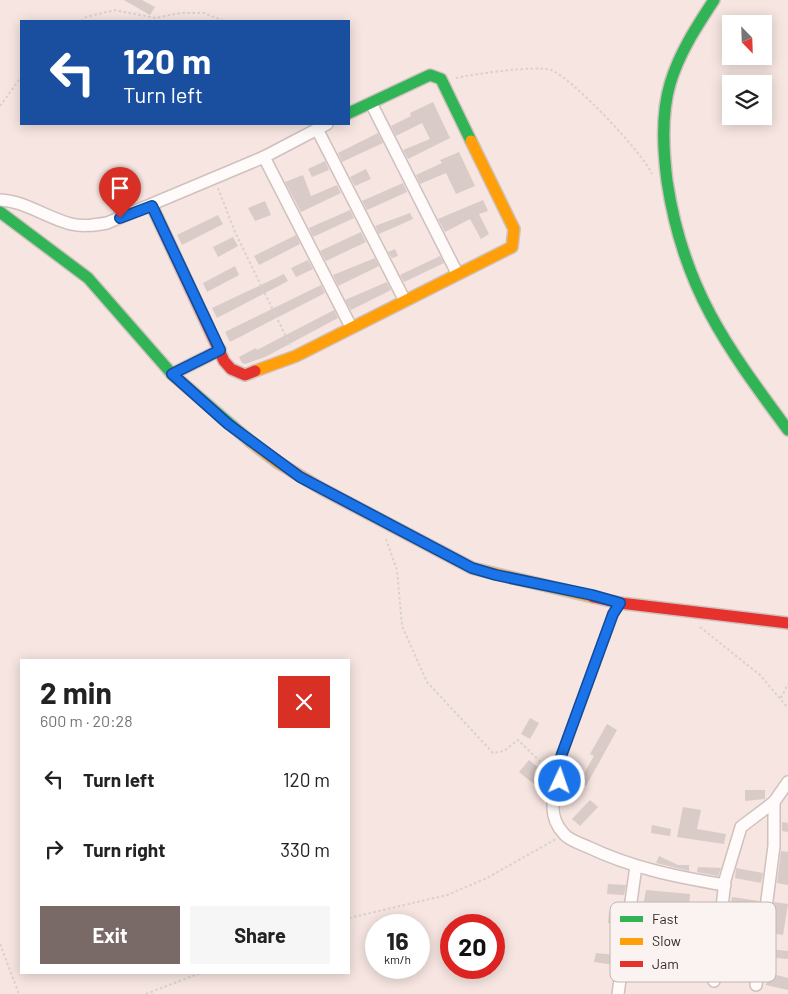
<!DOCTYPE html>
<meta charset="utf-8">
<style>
body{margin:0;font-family:Barlow,sans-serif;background:#f6f6f6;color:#222;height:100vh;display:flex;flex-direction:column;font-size:19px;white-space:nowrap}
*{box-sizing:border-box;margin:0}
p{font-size:16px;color:#767676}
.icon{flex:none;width:28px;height:28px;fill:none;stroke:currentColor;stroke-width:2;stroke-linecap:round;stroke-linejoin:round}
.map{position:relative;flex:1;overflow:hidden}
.drawer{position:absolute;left:20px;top:659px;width:330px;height:315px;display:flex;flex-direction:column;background:#fff;border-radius:0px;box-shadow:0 2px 12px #0003}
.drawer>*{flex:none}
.hud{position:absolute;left:20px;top:20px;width:330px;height:105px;border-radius:0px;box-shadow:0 2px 12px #0003;background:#1a4fa0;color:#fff;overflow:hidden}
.needle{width:32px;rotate:157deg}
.tools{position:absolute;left:722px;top:15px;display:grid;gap:10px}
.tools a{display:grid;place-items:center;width:50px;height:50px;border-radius:0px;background:#fff;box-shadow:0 2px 12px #0003;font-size:25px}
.speed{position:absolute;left:365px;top:914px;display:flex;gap:10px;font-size:25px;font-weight:700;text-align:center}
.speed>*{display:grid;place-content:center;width:65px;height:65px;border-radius:50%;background:#fff;box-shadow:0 2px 12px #0003;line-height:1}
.speed small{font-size:12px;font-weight:400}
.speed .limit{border:8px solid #d22;background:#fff;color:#111}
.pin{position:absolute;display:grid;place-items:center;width:42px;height:42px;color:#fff;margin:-51px -21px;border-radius:50% 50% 50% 0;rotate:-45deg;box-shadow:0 0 5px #0007}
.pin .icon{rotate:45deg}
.me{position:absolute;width:55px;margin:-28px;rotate:3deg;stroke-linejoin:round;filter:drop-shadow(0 0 4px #0008)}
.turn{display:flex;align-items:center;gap:18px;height:105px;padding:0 20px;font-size:22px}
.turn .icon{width:65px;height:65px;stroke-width:2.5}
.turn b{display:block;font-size:35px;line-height:42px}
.round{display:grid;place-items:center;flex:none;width:52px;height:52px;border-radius:0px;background:#f6f6f6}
.summary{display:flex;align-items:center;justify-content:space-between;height:85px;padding:0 20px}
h1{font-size:30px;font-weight:700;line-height:38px}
.cta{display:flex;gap:10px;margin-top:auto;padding:10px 20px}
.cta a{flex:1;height:58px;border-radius:0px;background:#796a67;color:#fff;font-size:20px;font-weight:700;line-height:58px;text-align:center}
.cta a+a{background:#f6f6f6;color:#222}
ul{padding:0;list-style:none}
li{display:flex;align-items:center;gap:15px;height:70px;padding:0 20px}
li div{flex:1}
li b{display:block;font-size:19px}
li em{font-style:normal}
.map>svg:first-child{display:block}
.building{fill:#d9cbc7}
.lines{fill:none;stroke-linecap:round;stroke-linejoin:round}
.lane-casing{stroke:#d0c1be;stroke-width:8}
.street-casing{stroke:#d0c1be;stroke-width:14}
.fast-casing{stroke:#d0c1be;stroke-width:14}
.slow-casing{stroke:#d0c1be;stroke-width:14}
.jam-casing{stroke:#d0c1be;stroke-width:14}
.path{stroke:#d7d2d2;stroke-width:2;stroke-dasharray:2.5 2.5;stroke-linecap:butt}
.lane{stroke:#fefbfa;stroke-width:5.5}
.street{stroke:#fefbfa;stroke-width:11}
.fast{stroke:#30b455;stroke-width:11}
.slow{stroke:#ff9f0a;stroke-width:11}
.jam{stroke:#e5322d;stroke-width:11}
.route-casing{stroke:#114b97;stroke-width:12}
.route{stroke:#1a73e8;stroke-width:9}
.key{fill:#fbf3f1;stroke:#c0b6b4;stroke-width:1}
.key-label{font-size:14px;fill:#362825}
</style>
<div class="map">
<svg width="788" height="994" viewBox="0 0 788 994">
<rect width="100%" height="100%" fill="#f6e5e1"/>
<!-- building -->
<g class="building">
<path d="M 124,0 L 142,0 L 155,7 L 150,15 Z"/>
<path d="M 433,102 L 450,138 L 408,159 L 403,150 L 430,139 L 422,123 L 396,136 L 391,126 L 411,116 L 410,113 Z"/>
<path d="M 378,133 L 383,143 L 342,162 L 338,153 Z"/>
<path d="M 459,152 L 475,186 L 456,194 L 446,173 L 420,184 L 416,175 L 442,163 L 440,160 Z"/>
<path d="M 325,161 L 329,170 L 312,177 L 308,169 Z"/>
<path d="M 366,169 L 371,179 L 355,186 L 350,177 Z"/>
<path d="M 303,175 L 311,196 L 337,185 L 341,193 L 301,212 L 285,182 Z"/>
<path d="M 403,183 L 407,192 L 367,210 L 362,201 Z"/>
<path d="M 483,200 L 488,211 L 479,214 L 489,234 L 481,239 L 470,219 L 445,232 L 438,219 Z"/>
<path d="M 265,201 L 271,215 L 255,221 L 248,208 Z"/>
<path d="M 350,210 L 354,218 L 313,237 L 309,228 Z"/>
<path d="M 410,213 L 413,219 L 379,234 L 375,226 Z"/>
<path d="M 218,215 L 223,224 L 182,245 L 177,235 Z"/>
<path d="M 361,232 L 366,242 L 326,261 L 320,251 Z"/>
<path d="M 296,235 L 300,244 L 259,265 L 254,256 Z"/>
<path d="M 233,237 L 238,246 L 218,257 L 213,247 Z"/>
<path d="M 395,249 L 398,256 L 392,258 L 388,252 Z"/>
<path d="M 440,256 L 444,263 L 404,282 L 400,275 Z"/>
<path d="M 375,258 L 379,266 L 338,286 L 333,275 Z"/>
<path d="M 308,260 L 313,269 L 296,277 L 291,268 Z"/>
<path d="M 235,266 L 239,275 L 207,292 L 203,283 Z"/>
<path d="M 284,274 L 288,281 L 217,318 L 212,308 Z"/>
<path d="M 387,282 L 391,290 L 351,310 L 345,300 Z"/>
<path d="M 321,285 L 325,293 L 230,342 L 225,332 Z"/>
<path d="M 334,310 L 338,318 L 265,357 L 245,364 L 242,363 L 239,357 L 256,348 L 257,350 Z"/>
<path d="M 530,718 L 539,723 L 530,739 L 521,734 Z"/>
<path d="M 607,724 L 617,730 L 586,786 L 579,782 L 594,756 L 590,754 Z"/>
<path d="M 529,760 L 553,779 L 545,793 L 519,772 Z"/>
<path d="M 745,790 L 765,790 L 765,799 L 745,801 Z"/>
<path d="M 590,800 L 598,807 L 580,826 L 572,819 Z"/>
<path d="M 683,807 L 701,810 L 697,829 L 726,834 L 724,844 L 677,837 Z"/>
<path d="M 782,822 L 788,823 L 788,832 L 782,831 Z"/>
<path d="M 652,825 L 671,829 L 670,836 L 651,833 Z"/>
<path d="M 781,851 L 788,852 L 788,885 L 777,883 Z"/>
<path d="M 659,856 L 678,865 L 689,865 L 689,871 L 656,863 Z"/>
<path d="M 698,867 L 721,868 L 718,876 L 697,872 Z"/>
<path d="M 736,868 L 763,873 L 761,883 L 735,878 Z"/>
<path d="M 608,884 L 626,885 L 624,895 L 607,894 Z"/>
<path d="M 646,890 L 690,894 L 689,913 L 714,915 L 712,926 L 702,925 L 700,939 L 711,941 L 710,948 L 659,943 L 654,966 L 633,961 Z"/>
<path d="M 732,897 L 759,901 L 755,933 L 727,929 Z"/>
<path d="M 774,902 L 788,904 L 783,935 L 770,933 Z"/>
<path d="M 609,912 L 622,913 L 620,924 L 608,923 Z"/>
<path d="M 768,949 L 788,951 L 788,959 L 767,957 Z"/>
<path d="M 596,953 L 616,955 L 615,965 L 594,962 Z"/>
<path d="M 769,973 L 788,978 L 788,990 L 766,985 Z"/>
</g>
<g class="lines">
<!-- lane casing -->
<g class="lane-casing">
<path id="lane" d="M 560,781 L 557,772 L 559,762 L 613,613 L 619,605"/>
</g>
<!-- street casing -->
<g class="street-casing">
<g id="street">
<path d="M 371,103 L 457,273"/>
<path d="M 317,129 L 405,301"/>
<path d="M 264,157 L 351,327"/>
<path d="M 0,200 C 25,201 47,218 71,224 C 83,227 95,225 107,223 L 264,157 L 327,124"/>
<path d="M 172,374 L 220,350"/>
<path d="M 560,781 C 551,798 549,818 564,834 C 569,840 581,844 588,847 C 632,868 677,877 725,885"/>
<path d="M 714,981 L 725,880 L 741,827 L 774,802"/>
<path d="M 756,985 L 774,846 L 774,802 L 788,782"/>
<path d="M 618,994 L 636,866"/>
</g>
</g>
<!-- fast casing -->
<g class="fast-casing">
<g id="fast">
<path d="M 714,0 C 697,26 679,53 670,84 C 661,115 663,149 667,181 C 683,288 726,346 788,430"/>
<path d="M 349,113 L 430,75 L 441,79 L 471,141"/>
<path d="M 0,212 L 88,278 L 172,374 L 251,442"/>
</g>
</g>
<!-- slow casing -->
<g class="slow-casing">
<g id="slow">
<path d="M 255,371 L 296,356 L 512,247 L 514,229 L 471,141"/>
<path d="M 251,442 L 277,462 L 322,489 L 472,568 L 593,597"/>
</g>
</g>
<!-- jam casing -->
<g class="jam-casing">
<g id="jam">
<path d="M 152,206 L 224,361 L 231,369 L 245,375 L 255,371"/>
<path d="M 593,597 L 620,603 L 788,623"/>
</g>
</g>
<!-- path -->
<g class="path">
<path d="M 81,21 L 86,17 L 115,10 L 155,18 L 181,13 L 204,13 L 224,21"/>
<path d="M 456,78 C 474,74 536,65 551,70 C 571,77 644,154 652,174"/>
<path d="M 0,106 L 21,77"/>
<path d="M 218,188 L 235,232 L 290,345"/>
<path d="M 386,539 L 397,570 L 402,626 L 427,682 L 493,753 L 504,751 L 518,740 L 549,770"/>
<path d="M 700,627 L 760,675 L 788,708"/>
<path d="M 781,698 L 788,684"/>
<path d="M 349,918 L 447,895 L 487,878 L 556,839"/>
<path d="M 0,944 L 19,994"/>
<path d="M 146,994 L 203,972"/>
</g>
<!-- lane -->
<use href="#lane" class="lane"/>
<!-- street -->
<use href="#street" class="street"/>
<!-- fast -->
<use href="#fast" class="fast"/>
<!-- slow -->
<use href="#slow" class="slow"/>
<!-- jam -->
<use href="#jam" class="jam"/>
</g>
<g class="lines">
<!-- route casing -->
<g class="route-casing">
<path id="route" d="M 120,218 L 152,206 L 220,350 L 172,374 L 228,424 L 300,477 L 455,559 L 472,568 L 496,575 L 592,595 L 620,603 L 613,614 L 559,762 L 557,772 L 560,781"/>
</g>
<!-- route -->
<use href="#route" class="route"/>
</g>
<!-- legend -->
<rect x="610" y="902" width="166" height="80" rx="8" class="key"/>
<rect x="620" y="916" width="23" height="6" fill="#30b455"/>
<rect x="620" y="938" width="23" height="7" fill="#ff9f0a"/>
<rect x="620" y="961" width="23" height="6" fill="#e5322d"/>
<g class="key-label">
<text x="652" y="924">Fast</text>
<text x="652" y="946">Slow</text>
<text x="652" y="969">Jam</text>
</g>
</svg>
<div class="tools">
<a><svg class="needle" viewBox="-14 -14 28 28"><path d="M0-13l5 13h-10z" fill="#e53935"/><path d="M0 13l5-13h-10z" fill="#767676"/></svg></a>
<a><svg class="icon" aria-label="layers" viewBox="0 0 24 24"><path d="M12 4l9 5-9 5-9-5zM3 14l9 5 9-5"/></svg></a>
</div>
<div class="speed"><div>16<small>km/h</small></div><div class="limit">20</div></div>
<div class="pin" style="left:120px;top:218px;background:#d93025"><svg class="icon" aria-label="arrive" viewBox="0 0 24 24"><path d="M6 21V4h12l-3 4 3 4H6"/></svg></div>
<svg class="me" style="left:560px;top:781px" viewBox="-20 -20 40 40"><circle r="17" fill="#1a73e8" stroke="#fff" stroke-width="3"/><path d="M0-11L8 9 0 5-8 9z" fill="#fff"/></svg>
<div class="hud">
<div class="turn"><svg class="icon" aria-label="left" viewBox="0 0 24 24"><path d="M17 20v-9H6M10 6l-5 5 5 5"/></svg><div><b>120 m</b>Turn left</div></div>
</div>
<section class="drawer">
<div class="summary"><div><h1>2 min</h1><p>600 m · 20:28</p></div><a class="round" style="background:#d93025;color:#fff"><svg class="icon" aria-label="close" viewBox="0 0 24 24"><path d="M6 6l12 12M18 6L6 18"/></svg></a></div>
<ul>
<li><svg class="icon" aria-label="left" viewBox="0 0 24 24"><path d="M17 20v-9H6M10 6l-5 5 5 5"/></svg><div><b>Turn left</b></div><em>120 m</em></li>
<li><svg class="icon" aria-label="right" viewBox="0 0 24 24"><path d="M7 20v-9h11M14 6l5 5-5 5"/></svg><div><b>Turn right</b></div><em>330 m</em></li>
</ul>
<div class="cta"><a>Exit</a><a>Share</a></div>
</section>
</div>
